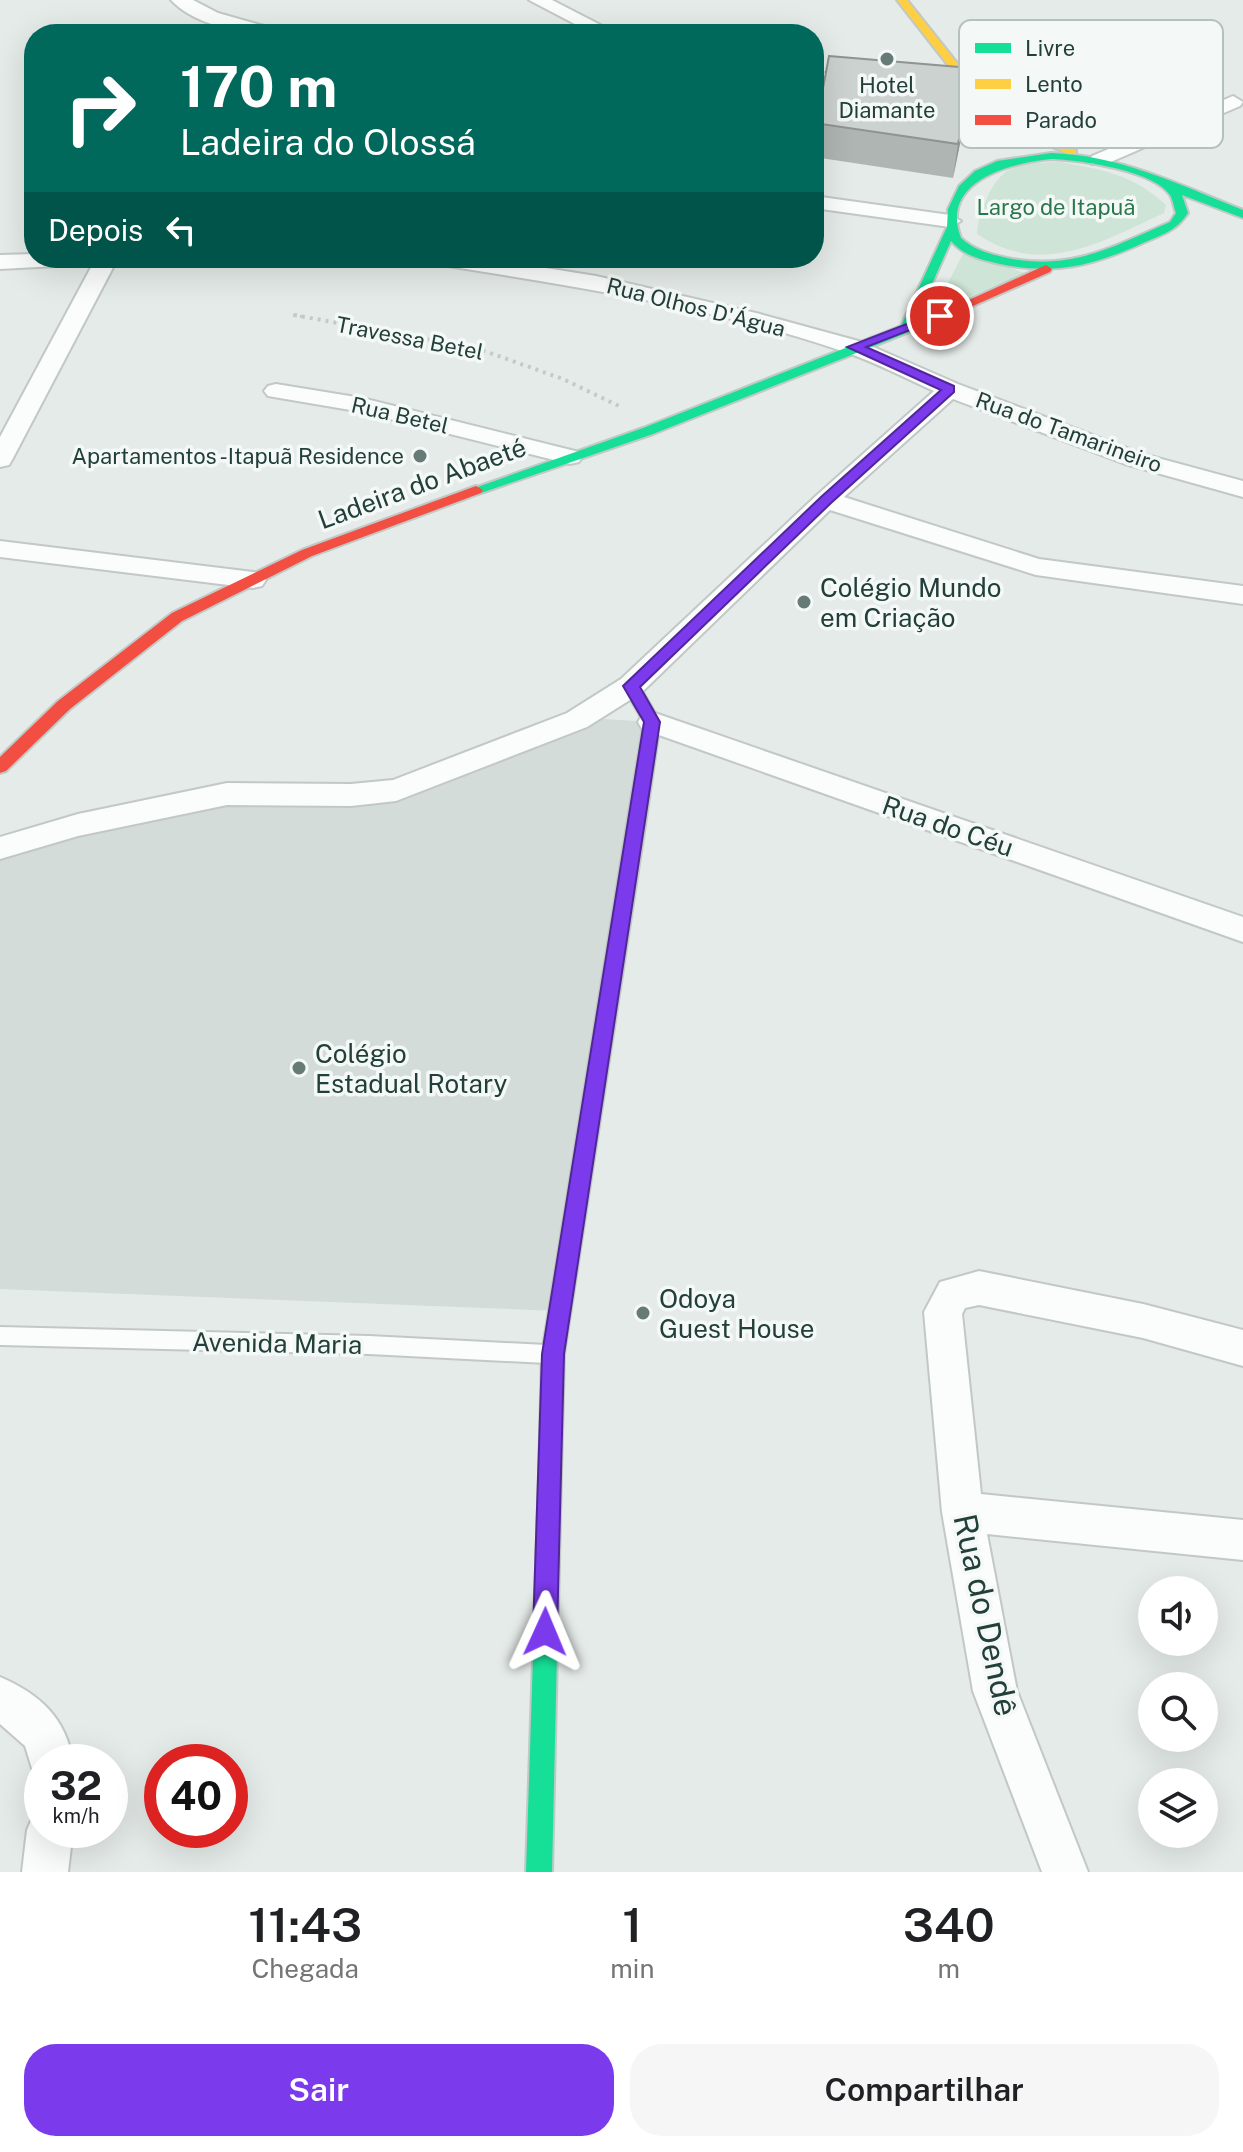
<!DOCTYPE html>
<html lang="pt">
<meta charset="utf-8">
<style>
body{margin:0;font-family:"Public Sans",sans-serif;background:#f6f6f6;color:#202124;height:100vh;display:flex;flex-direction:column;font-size:30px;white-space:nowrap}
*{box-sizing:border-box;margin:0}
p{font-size:26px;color:#757577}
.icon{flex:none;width:44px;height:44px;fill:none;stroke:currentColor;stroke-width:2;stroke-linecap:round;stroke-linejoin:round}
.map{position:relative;height:1872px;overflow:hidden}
.panel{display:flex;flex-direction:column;background:#fff;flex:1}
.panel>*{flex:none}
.hud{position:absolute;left:24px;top:24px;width:800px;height:244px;border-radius:32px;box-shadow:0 8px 32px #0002;background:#00695c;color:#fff;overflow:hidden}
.controls{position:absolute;left:1138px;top:1576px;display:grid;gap:16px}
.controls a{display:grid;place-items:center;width:80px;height:80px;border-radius:50%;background:#fff;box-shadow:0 8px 32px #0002;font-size:40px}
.speed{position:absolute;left:24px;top:1744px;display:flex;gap:16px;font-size:40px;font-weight:700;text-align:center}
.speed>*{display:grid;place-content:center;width:104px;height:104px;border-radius:50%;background:#fff;box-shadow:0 8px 32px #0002;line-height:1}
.speed small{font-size:20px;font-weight:400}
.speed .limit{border:12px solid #d22;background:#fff;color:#111}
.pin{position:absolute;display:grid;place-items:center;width:68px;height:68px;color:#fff;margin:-34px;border:4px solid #fff;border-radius:50%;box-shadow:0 2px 8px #0007}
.me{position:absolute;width:88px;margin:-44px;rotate:1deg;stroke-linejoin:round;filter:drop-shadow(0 0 6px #0008)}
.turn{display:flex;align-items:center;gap:28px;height:168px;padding:0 24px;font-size:36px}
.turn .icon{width:104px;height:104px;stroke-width:2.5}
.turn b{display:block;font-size:56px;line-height:68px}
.then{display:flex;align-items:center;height:76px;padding:0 24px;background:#0003;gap:16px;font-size:30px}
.eta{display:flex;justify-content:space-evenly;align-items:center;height:136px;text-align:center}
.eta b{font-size:48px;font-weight:600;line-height:56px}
.cta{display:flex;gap:16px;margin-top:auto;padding:16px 24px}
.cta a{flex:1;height:92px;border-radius:32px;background:#7c3aed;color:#fff;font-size:32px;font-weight:600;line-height:92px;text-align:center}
.cta a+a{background:#f6f6f6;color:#202124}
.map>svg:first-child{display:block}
.built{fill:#d3dcd8}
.green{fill:#cee4d6}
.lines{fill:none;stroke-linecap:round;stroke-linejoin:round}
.lane-casing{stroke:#c2c8c5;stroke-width:4}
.street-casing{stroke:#c2c8c5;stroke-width:4}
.fast-casing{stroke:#c1c8c6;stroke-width:4}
.slow-casing{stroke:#c1c8c6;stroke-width:4}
.jam-casing{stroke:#c1c8c6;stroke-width:4}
.path-far1{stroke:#c1cbc8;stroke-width:3;stroke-dasharray:3 4;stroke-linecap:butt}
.path{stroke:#c1cbc8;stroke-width:4;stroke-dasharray:3 5;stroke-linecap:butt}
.lane{fill:#fbfcfc;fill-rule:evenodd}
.street{fill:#fbfcfc;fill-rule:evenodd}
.fast{fill:#16e098;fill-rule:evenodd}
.slow{fill:#ffcf43;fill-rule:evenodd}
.jam{fill:#f24e42;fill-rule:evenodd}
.wall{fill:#afb5b3}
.shaded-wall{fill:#8f9392}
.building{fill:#ccd2d0;stroke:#8f9392;stroke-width:2}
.route{fill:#7c3aed;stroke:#51269a;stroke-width:2}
.poi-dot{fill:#667b76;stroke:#f4f9f7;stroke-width:3}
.labels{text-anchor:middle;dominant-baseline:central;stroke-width:7;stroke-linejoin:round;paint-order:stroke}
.far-poi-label{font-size:22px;fill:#223f39;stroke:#f4f9f7}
.far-park-label{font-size:22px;fill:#2b774c;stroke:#f4f9f7}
.far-street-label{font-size:22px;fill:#223f39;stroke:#f4f9f7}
.street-label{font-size:26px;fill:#223f39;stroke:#f4f9f7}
.poi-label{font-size:26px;fill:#223f39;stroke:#f4f9f7;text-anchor:start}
.near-street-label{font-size:32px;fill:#223f39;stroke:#f4f9f7}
.key{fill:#f4f9f7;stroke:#b5c1be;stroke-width:2}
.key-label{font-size:22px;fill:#223f39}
</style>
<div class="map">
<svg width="1243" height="1872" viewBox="0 0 1243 1872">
<rect width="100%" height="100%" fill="#e5ebe8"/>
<!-- built -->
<path class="built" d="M 604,719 L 652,722 L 560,1311 L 0,1289 L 0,848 L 192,800 L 377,792 Z"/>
<!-- green -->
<g class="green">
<path d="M 1059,162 C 1102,169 1134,175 1166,205 L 1164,213 C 1101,242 1042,278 977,234 C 978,220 981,211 987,198 C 1004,161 1022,164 1059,162 Z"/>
<path d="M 964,252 L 1025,273 L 941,309 L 936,306 Z"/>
</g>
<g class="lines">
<!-- lane casing -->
<g class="lane-casing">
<path id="lane" d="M 0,1327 L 369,1336 L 546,1345 L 553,1348 L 556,1354 L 553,1360 L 546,1363 L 369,1354 L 0,1345 Z"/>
</g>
<!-- street casing -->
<g class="street-casing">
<g id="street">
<path d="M 171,0 L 193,0 L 218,13 L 278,30 L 281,34 C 246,34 196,27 171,0 Z"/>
<path d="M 529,0 L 552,0 L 618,34 L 594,34 Z"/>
<path d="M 814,72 L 866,77 L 876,83 L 866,89 L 814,84 Z"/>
<path d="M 1233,96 L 1243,102 L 1240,106 L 1106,164 L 1092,164 L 1089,160 L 1092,156 Z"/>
<path d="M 814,196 L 950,215 L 961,221 L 950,227 L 814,208 Z"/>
<path d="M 34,254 L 34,258 L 87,258 L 76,265 L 0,269 L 0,255 Z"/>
<path d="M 96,258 L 118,258 L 12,460 L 9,465 L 0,467 L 0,437 Z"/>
<path d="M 430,258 L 482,258 L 596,276 L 756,313 L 862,342 L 958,384 L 1143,454 L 1243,481 L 1243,497 L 1125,464 L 953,399 L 844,497 L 1039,559 L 1243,586 L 1243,604 L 1036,575 L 830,510 L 641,693 L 587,727 L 396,801 L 351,806 L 227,805 L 78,836 L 0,859 L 0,837 L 78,814 L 227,783 L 351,784 L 393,780 L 567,713 L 621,679 L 817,495 L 934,391 C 905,378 875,362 845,352 C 718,308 573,286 441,265 Z"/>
<path d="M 276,384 L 362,398 L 579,452 L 582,457 L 579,462 L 570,464 L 362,412 L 268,396 L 264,391 L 268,386 Z"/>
<path d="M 0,541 L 253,572 L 262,574 L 266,580 L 262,586 L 253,588 L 0,557 Z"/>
<path d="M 652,712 L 1243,917 L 1243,942 L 642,729 L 638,722 L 642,715 Z"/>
<path d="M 979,1271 L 1143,1304 L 1243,1330 L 1243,1366 L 1143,1338 L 979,1305 L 965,1308 L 962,1314 L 981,1494 L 1243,1520 L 1243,1560 L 987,1534 L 1017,1691 L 1088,1872 L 1042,1872 L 973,1691 L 942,1512 L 924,1312 L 940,1282 Z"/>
<path d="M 0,1677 C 40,1694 66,1718 73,1762 L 42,1762 L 42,1781 L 35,1778 L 25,1746 L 0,1724 Z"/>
<path d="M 42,1811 L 42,1830 L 73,1830 L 68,1872 L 22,1872 L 27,1830 L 34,1814 Z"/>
</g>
</g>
<!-- fast casing -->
<g class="fast-casing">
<g id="fast">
<path d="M 1051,153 C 1119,155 1180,185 1243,210 L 1243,218 L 1182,195 L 1188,213 C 1175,232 1163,234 1143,243 C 1092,266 1056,275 1000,264 C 982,260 964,256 951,241 L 916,320 L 953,306 L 959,310 L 957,313 L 653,434 L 481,493 L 476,494 L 469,490 L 643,428 L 901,326 L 947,227 L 948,209 L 959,186 L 975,171 L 997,161 ZM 1051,159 C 1079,160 1153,170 1170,195 C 1173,200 1174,208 1176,213 L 1170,222 C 1112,247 1071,271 1007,258 C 990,254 974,250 961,238 C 939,181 1010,163 1051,159 Z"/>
<path d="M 631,681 L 637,682 L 660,722 L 645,825 L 636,831 L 627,825 L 644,722 L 623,686 Z"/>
<path d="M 550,1464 L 558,1467 L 561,1475 L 552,1872 L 526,1872 L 539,1475 L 542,1467 Z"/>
</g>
</g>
<!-- slow casing -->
<g class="slow-casing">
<g id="slow">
<path d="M 897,0 L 907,0 L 988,102 L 1025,128 L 1076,150 L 1076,154 L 1068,154 L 1017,132 L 980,106 Z"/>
<path d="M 636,819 L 645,825 L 564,1354 L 561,1475 L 558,1483 L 550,1486 L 542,1483 L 539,1475 L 542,1354 L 627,825 Z"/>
</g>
</g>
<!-- jam casing -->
<g class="jam-casing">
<g id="jam">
<path d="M 1046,265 L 1052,269 L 1050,272 L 957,313 L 947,310 Z"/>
<path d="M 476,486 L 483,490 L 481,493 L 312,556 L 182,621 L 70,709 L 6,771 L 0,773 L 0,757 L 58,701 L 172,613 L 302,550 Z"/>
</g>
</g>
<!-- path-far1 -->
<path class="path-far1" d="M 293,315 L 305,317"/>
<!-- path -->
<path class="path" d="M 294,315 L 476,348 L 563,379 L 621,407"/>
<!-- lane -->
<use href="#lane" class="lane"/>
<!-- street -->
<use href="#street" class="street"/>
<!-- fast -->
<use href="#fast" class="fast"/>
<!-- slow -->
<use href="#slow" class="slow"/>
<!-- jam -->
<use href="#jam" class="jam"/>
</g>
<!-- wall -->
<path class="wall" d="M 814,89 L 966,114 L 953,178 L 814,157 Z"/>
<!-- shaded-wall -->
<path class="shaded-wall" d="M 971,81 L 966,114 L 953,178 L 958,144 Z"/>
<!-- building -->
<path class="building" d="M 829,56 L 959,67 L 971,81 L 958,144 L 814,123 L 814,89 L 823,88 Z"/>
<!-- route -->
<path class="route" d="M 935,313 L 946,316 L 866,347 L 954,386 L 954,392 L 831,503 L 640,687 L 660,722 L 564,1354 L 557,1632 L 553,1641 L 545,1644 L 536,1641 L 533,1632 L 542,1354 L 644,722 L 623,686 L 821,497 L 941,390 L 847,347 Z"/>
<!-- markers -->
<g class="poi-dot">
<circle cx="887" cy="59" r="8"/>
<circle cx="420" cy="456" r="8"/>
<circle cx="804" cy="602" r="8"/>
<circle cx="299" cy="1068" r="8"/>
<circle cx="643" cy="1313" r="8"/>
</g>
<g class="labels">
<!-- far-poi labels -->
<g class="far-poi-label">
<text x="887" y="85">Hotel<tspan x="887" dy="25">Diamante</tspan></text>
<text x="404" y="456" text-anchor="end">Apartamentos -Itapuã Residence</text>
</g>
<!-- far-park labels -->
<g class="far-park-label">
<text x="1056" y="207">Largo de Itapuã</text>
</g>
<!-- far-street labels -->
<g class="far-street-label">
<text transform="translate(696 307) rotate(14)">Rua Olhos D'Água</text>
<text transform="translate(410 338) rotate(11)">Travessa Betel</text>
<text transform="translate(400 415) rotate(13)">Rua Betel</text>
<text transform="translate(1069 432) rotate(20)">Rua do Tamarineiro</text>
</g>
<!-- street labels -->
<g class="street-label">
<text transform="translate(422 483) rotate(-20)">Ladeira do Abaeté</text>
<text transform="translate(948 826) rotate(19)">Rua do Céu</text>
<text transform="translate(277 1343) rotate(1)">Avenida Maria</text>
</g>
<!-- poi labels -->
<g class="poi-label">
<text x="820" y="587">Colégio Mundo<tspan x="820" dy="30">em Criação</tspan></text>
<text x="315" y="1053">Colégio<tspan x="315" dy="30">Estadual Rotary</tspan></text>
<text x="659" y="1298">Odoya<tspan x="659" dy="30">Guest House</tspan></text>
</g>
<!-- near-street labels -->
<g class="near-street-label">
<text transform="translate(986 1615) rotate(78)">Rua do Dendê</text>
</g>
</g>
<!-- legend -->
<rect x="959" y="20" width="264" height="128" rx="12" class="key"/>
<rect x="975" y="43" width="36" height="10" fill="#16e098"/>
<rect x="975" y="79" width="36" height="10" fill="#ffcf43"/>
<rect x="975" y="115" width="36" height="10" fill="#f24e42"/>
<g class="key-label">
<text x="1025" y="56">Livre</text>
<text x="1025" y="92">Lento</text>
<text x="1025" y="128">Parado</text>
</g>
</svg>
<div class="controls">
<a><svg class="icon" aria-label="sound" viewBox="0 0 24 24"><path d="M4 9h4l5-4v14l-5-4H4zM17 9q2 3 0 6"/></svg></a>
<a><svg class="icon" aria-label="search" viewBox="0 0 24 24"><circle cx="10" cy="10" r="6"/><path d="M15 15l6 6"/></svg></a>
<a><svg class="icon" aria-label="layers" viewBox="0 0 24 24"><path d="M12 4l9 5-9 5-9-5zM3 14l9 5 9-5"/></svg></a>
</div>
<div class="speed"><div>32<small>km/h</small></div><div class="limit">40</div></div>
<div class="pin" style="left:940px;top:316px;background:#d93025"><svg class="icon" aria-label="arrive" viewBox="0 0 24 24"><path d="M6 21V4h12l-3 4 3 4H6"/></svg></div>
<svg class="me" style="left:545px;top:1632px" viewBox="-20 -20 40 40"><path d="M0-17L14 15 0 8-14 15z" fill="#7c3aed" stroke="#fff" stroke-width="4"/></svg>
<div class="hud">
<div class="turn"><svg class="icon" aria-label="right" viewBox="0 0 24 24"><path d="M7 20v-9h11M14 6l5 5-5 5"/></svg><div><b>170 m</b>Ladeira do Olossá</div></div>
<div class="then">Depois<svg class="icon" aria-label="left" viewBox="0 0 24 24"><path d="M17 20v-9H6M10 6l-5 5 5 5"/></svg></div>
</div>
</div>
<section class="panel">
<div class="eta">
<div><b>11:43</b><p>Chegada</p></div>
<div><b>1</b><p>min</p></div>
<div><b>340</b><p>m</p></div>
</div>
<div class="cta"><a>Sair</a><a>Compartilhar</a></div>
</section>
